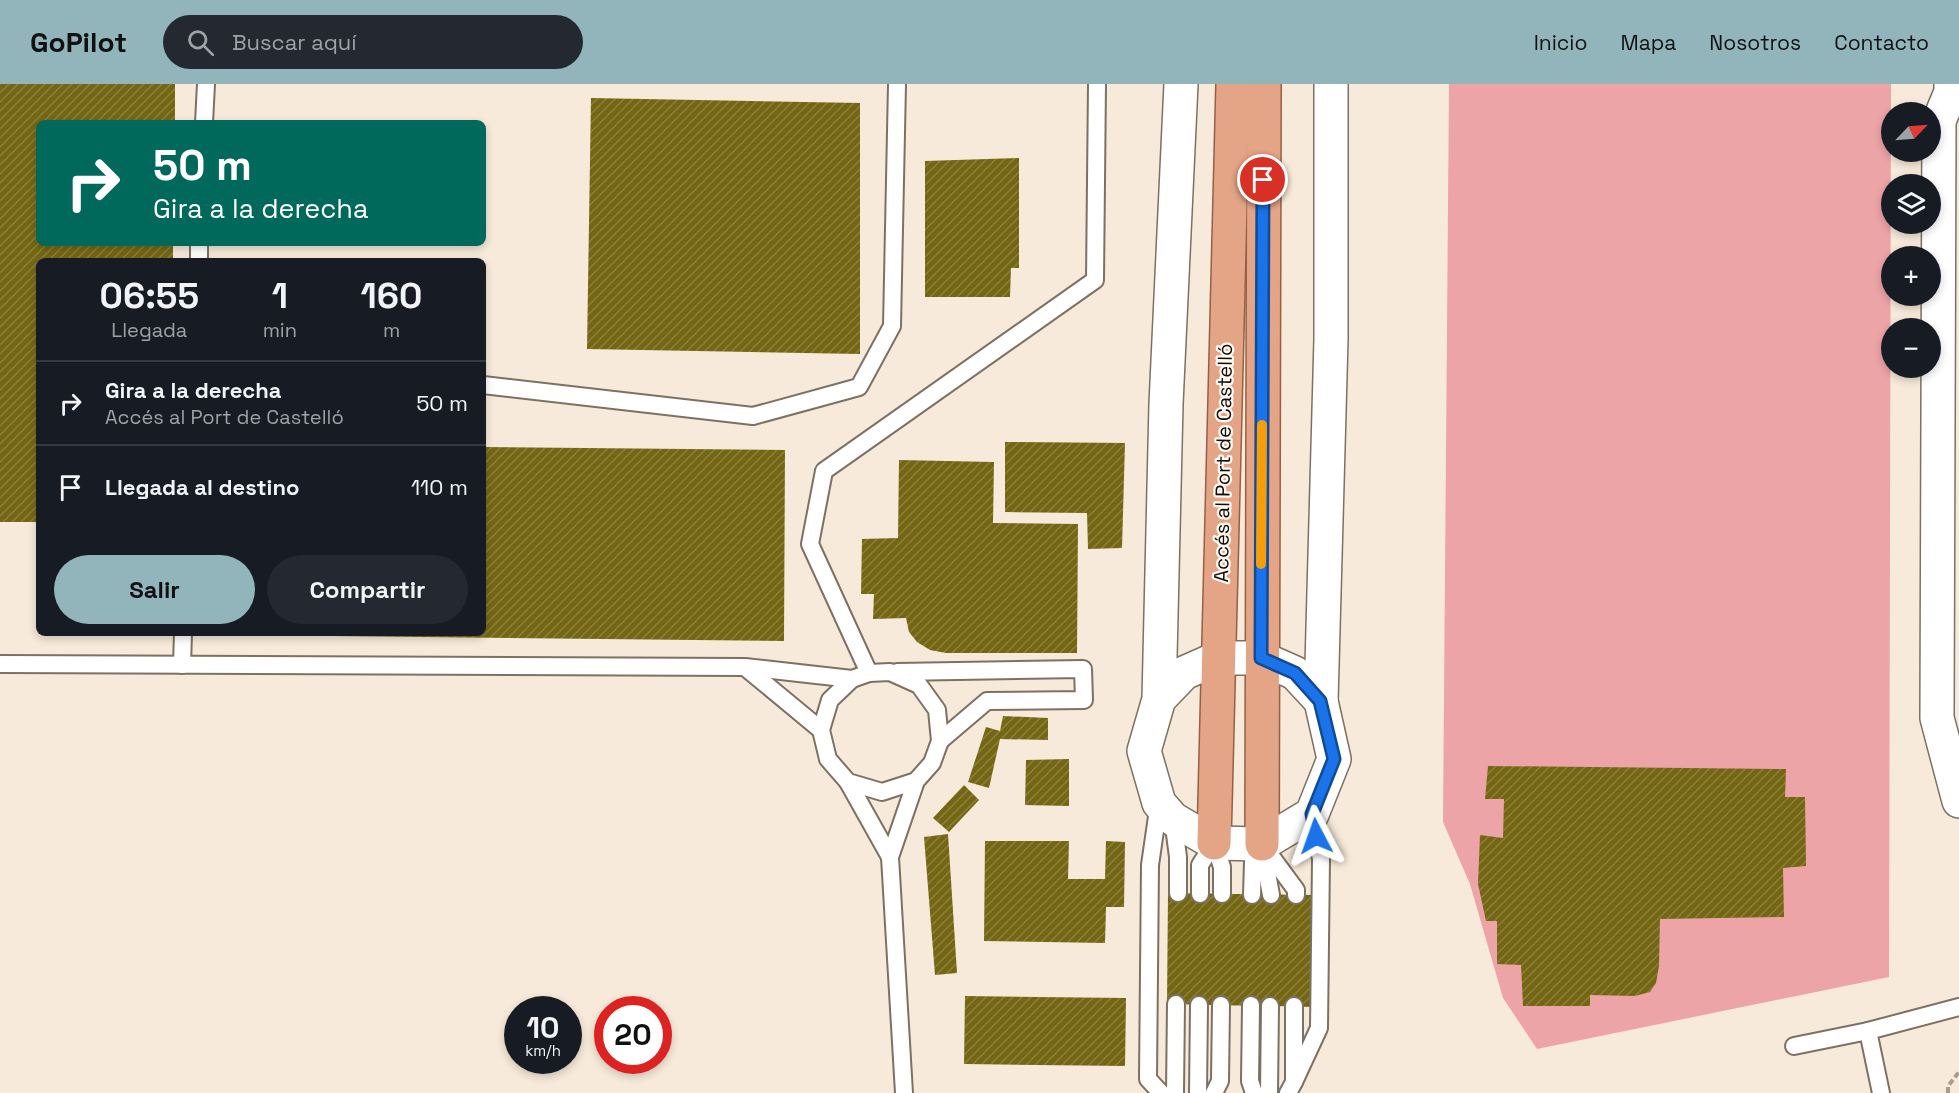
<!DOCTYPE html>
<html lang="es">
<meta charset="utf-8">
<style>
body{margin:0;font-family:"Space Grotesk",sans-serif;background:#242831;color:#f1f3f6;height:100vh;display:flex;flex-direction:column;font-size:22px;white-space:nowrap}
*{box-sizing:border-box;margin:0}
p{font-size:20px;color:#9ea1a6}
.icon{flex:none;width:33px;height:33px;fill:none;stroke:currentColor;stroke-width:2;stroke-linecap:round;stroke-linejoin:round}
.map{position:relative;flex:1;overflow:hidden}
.panel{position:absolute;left:36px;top:174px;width:450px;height:378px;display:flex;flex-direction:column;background:#171b24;border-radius:9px;box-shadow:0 3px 9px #0003}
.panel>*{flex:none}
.hud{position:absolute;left:36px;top:36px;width:450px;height:126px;border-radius:9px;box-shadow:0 3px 9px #0003;background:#00695c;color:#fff;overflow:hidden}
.needle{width:39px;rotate:65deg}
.controls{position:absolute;left:1881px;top:18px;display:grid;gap:12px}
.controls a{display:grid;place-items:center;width:60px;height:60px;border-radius:50%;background:#171b24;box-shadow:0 3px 9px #0003;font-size:30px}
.speed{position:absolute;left:504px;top:912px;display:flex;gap:12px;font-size:30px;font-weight:700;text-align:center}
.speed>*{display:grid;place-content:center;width:78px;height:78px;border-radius:50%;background:#171b24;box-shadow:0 3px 9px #0003;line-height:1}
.speed small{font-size:15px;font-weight:400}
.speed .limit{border:9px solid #d22;background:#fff;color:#111}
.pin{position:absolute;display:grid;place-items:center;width:51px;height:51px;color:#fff;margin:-26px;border:3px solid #fff;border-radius:50%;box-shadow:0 2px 6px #0007}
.me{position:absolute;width:66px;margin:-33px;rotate:356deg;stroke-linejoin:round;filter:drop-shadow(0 0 4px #0008)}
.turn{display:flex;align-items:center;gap:21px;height:126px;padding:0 18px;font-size:27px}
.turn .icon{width:78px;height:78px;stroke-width:2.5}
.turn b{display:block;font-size:42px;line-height:51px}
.eta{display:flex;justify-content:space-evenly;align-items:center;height:102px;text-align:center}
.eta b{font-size:36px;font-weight:700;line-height:42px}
.primary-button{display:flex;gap:12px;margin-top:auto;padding:12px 18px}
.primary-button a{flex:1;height:69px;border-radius:36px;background:#92b5bc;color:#111;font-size:24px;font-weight:700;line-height:69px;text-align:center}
.primary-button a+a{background:#242831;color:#f1f3f6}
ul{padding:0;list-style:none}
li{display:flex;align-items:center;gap:18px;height:84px;padding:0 18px;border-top:2px solid #363941}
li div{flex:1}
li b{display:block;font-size:22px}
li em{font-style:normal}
header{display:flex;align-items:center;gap:36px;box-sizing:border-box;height:84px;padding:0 30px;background:#92b5bc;color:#111}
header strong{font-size:28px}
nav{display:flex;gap:33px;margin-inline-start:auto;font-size:21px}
.search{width:420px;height:54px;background:#242831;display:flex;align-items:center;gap:15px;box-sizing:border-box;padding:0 21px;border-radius:33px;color:#9ea1a6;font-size:22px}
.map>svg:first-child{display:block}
.pitch{fill:#eda4a7}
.building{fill:url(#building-hatch)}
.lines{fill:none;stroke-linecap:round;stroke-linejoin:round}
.service-casing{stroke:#7c7162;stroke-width:20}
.minor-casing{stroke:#7c7162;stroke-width:36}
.trunk-casing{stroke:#956046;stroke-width:36}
.path{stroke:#a79d91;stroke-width:4;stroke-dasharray:6 3;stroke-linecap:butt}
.service{stroke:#fff;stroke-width:16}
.minor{stroke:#fff;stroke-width:33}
.trunk{stroke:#e4a486;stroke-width:33}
.route-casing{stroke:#114b97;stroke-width:15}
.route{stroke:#1a73e8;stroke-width:10}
.slow{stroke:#f59e0b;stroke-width:10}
.labels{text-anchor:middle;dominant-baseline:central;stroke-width:4.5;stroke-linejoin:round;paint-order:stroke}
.street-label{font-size:20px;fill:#100c07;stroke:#fef9f2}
</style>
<header>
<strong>GoPilot</strong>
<div class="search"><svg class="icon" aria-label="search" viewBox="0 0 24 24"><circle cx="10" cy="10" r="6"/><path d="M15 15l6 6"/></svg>Buscar aquí</div>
<nav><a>Inicio</a><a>Mapa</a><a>Nosotros</a><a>Contacto</a></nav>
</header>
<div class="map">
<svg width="1959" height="1009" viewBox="0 0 1959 1009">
<defs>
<pattern id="building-hatch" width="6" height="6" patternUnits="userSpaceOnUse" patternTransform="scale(1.5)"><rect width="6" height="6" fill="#756712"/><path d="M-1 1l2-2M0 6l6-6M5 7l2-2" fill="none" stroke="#897f43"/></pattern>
</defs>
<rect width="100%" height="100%" fill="#f7eada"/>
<!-- pitch -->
<path class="pitch" d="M 1449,0 L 1891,0 L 1889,893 L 1537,965 L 1503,914 L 1470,800 L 1443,738 Z"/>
<!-- building -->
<g class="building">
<path d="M 0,0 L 175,0 L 175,39 L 39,39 L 39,159 L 173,159 L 173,177 L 39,177 L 39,438 L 0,438 Z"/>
<path d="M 591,14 L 860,19 L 860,270 L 587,265 Z"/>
<path d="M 1019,74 L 1019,184 L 1011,184 L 1010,213 L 925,213 L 925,77 Z"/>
<path d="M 1005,358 L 1125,359 L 1122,464 L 1088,465 L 1087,429 L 1005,428 Z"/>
<path d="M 483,363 L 785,366 L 784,557 L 333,552 L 333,549 L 483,549 Z"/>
<path d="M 899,376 L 994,378 L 993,439 L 1078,440 L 1077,569 L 946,569 L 930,566 L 917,558 L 909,548 L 906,534 L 873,535 L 874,510 L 861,510 L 862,455 L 898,454 Z"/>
<path d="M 1003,632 L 1048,634 L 1048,656 L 1000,655 L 989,704 L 968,698 L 986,643 L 1000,647 Z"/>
<path d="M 1069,675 L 1069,722 L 1025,721 L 1026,676 Z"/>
<path d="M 1488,682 L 1786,685 L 1785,713 L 1805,713 L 1806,782 L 1783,784 L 1784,833 L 1660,835 L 1659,882 L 1656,899 L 1650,908 L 1635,912 L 1590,911 L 1590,922 L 1523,922 L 1521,881 L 1497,880 L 1497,837 L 1486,837 L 1478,800 L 1480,751 L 1503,754 L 1504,715 L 1485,715 Z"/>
<path d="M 964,701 L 979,716 L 949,748 L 933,734 Z"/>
<path d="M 948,750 L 957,889 L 935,891 L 924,753 Z"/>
<path d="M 985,757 L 1069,757 L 1068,795 L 1105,795 L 1106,757 L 1125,758 L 1124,823 L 1106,823 L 1105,859 L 984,857 Z"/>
<path d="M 1168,809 L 1315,811 L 1314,923 L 1167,920 Z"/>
<path d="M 965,912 L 1126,914 L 1125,982 L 964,980 Z"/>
</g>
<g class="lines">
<!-- service casing -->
<g class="service-casing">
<g id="service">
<path d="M 204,39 L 206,0"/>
<path d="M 199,177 L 199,159"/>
<path d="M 483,301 L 753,332 L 859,303 L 892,242 L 897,0"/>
<path d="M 0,580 L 745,583 L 852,595"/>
<path d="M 182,581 L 183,549"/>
<path d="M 746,584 L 821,646"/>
<path d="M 897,588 L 1083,585 L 1084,616 L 987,617 L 940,657"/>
<path d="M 869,589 L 810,460 L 824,387 L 1095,196 L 1097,0"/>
<path d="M 848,698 L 890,773"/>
<path d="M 1159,719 L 1150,781 L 1148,995 L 1161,1009"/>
<path d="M 1173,735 L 1178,773 L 1178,809"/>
<path d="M 1214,759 L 1222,783 L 1222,810"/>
<path d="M 1262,760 L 1296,806 L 1296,811"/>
<path d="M 1263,767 L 1271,811"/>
<path d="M 1200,810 L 1200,781 L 1214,759"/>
<path d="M 1252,811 L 1253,778 L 1262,760"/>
<path d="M 1251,921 L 1250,997 L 1254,1009"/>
<path d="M 1794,962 L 1868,947"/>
<path d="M 1294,998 L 1319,944 L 1321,775 L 1312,730"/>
<path d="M 904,1009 L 890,773 L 916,697 L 932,679 L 940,657 L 937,626 L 919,601 L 890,588 L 869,589 L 852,595 L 830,616 L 821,646 L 828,675 L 848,698 L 882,708 L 916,697"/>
<path d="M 1175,1009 L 1176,920"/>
<path d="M 1198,1009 L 1199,921"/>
<path d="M 1214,1009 L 1220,997 L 1221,921"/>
<path d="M 1269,1009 L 1270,922"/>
<path d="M 1288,1009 L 1294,998 L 1294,922"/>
<path d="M 1881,1009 L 1868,947 L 1959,923"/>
</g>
</g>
<!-- minor casing -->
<g class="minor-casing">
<g id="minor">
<path d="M 1951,0 L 1951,8 L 1939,37 L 1937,634 L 1959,717"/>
<path d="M 1159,615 L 1184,589 L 1218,574 L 1261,574 L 1295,589 L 1321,617 L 1334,675 L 1312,730 L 1262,760 L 1214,759 L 1173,735 L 1159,719 L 1144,667 L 1159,615 L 1166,320 L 1181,0"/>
<path d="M 1321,617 L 1331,255 L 1331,0"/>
</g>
</g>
<!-- trunk casing -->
<g class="trunk-casing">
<g id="trunk">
<path d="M 1214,759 L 1233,0"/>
<path d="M 1262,760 L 1264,0"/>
</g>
</g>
<!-- path -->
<path class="path" d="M 1948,1009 L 1948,1002 L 1959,988"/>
<!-- service -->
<use href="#service" class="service"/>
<!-- minor -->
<use href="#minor" class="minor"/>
<!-- trunk -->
<use href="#trunk" class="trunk"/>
</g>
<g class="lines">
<!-- route casing -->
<g class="route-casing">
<path id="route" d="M 1263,96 L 1261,574 L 1295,589 L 1320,617 L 1334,675 L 1312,730 L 1316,752"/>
</g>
<!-- route -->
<use href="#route" class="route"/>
<!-- slow -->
<path class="slow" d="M 1261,480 L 1262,341"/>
</g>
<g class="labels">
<!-- street labels -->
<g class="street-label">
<text transform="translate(1223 379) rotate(-89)">Accés al Port de Castelló</text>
</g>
</g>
</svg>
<div class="controls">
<a><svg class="needle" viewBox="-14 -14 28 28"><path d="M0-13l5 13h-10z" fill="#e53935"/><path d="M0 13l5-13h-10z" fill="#9ea1a6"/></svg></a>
<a><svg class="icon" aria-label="layers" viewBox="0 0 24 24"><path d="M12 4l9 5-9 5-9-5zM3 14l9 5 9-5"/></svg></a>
<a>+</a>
<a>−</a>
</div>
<div class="speed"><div>10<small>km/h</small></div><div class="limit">20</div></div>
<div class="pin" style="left:1263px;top:96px;background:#d93025"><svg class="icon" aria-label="arrive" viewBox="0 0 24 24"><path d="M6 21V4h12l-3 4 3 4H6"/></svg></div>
<svg class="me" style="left:1316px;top:752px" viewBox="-20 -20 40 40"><path d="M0-17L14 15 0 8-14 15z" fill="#1a73e8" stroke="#fff" stroke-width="4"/></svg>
<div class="hud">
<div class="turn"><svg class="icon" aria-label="right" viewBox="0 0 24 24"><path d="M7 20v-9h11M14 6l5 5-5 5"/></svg><div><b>50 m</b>Gira a la derecha</div></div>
</div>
<section class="panel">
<div class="eta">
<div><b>06:55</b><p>Llegada</p></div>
<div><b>1</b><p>min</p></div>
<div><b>160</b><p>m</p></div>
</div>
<ul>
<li><svg class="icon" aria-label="right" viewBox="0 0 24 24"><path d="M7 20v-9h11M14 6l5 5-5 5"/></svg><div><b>Gira a la derecha</b><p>Accés al Port de Castelló</p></div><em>50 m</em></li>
<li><svg class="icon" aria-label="arrive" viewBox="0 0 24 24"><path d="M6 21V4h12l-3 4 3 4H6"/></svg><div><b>Llegada al destino</b></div><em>110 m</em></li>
</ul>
<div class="primary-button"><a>Salir</a><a>Compartir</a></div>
</section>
</div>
